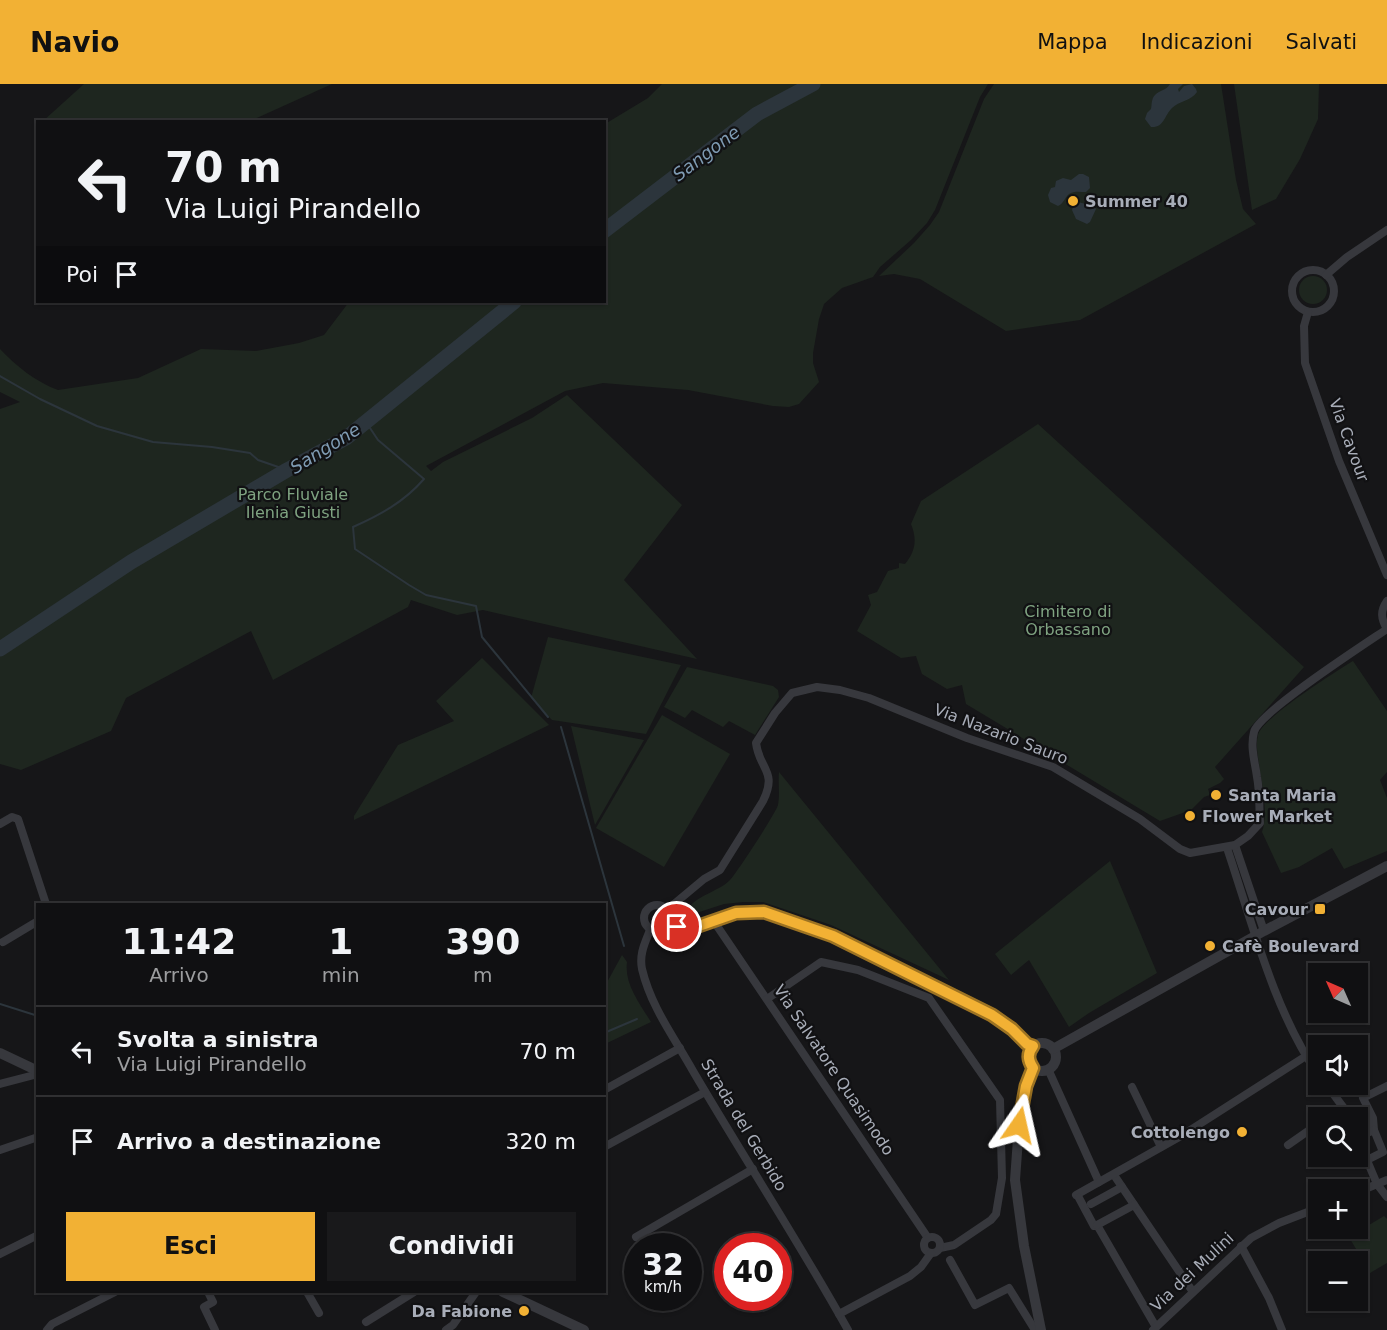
<!DOCTYPE html>
<html lang="it">
<meta charset="utf-8">
<style>
body{margin:0;font-family:"DejaVu Sans",sans-serif;background:#19191b;color:#f1f3f6;height:100vh;display:flex;flex-direction:column;font-size:22px;white-space:nowrap}
*{box-sizing:border-box;margin:0}
p{font-size:20px;color:#9c9d9f}
.icon{flex:none;width:33px;height:33px;fill:none;stroke:currentColor;stroke-width:2;stroke-linecap:round;stroke-linejoin:round}
.map{position:relative;flex:1;overflow:hidden}
.drawer{position:absolute;left:36px;top:819px;width:570px;height:390px;display:flex;flex-direction:column;background:#101012;border-radius:0px;box-shadow:0 2px 4px #0004,0 0 0 2px #303032}
.drawer>*{flex:none}
.hud{position:absolute;left:36px;top:36px;width:570px;height:183px;border-radius:0px;box-shadow:0 2px 4px #0004,0 0 0 2px #303032;background:#101012;color:#f1f3f6;overflow:hidden}
.needle{width:39px;rotate:315deg}
.buttons{position:absolute;left:1308px;top:879px;display:grid;gap:12px}
.buttons a{display:grid;place-items:center;width:60px;height:60px;border-radius:0px;background:#101012;box-shadow:0 2px 4px #0004,0 0 0 2px #303032;font-size:30px}
.speed{position:absolute;left:624px;top:1149px;display:flex;gap:12px;font-size:30px;font-weight:700;text-align:center}
.speed>*{display:grid;place-content:center;width:78px;height:78px;border-radius:50%;background:#101012;box-shadow:0 2px 4px #0004,0 0 0 2px #303032;line-height:1}
.speed small{font-size:15px;font-weight:400}
.speed .limit{border:9px solid #d22;background:#fff;color:#111}
.pin{position:absolute;display:grid;place-items:center;width:51px;height:51px;color:#fff;margin:-26px;border:3px solid #fff;border-radius:50%;box-shadow:0 2px 6px #0007}
.me{position:absolute;width:66px;margin:-33px;rotate:11deg;stroke-linejoin:round;filter:drop-shadow(0 0 4px #0008)}
.turn{display:flex;align-items:center;gap:21px;height:126px;padding:0 30px;font-size:27px}
.turn .icon{width:78px;height:78px;stroke-width:2.5}
.turn b{display:block;font-size:42px;line-height:51px}
.then{display:flex;align-items:center;height:57px;padding:0 30px;background:#0003;gap:12px;font-size:22px}
.eta{display:flex;justify-content:space-evenly;align-items:center;height:102px;text-align:center}
.eta b{font-size:36px;font-weight:800;line-height:42px}
.cta{display:flex;gap:12px;margin-top:auto;padding:12px 30px}
.cta a{flex:1;height:69px;border-radius:0px;background:#f2b134;color:#111;font-size:24px;font-weight:800;line-height:69px;text-align:center}
.cta a+a{background:#19191b;color:#f1f3f6}
ul{padding:0;list-style:none}
li{display:flex;align-items:center;gap:18px;height:90px;padding:0 30px;border-top:2px solid #303032}
li div{flex:1}
li b{display:block;font-size:22px}
li em{font-style:normal}
header{display:flex;align-items:center;gap:36px;box-sizing:border-box;height:84px;padding:0 30px;background:#f2b134;color:#111}
header strong{font-size:28px}
nav{display:flex;gap:33px;margin-inline-start:auto;font-size:21px}
.map>svg:first-child{display:block}
.green{fill:#1e261f}
.water{fill:#2c353c}
.lines{fill:none;stroke-linecap:round;stroke-linejoin:round}
.stream{stroke:#2c353c;stroke-width:2}
.river{stroke:#2c353c;stroke-width:15}
.minor{stroke:#37383d;stroke-width:8}
.tertiary{stroke:#37383d;stroke-width:10}
.route-casing{stroke:#9d7322;stroke-width:15}
.route{stroke:#f2b134;stroke-width:10}
.poi-dot{fill:#f2b134;stroke:#111113;stroke-width:2}
.labels{text-anchor:middle;dominant-baseline:central;stroke-width:4.5;stroke-linejoin:round;paint-order:stroke}
.poi-label{font-size:16px;font-weight:bold;fill:#a8adb8;stroke:#111113;text-anchor:start}
.street-label{font-size:16px;fill:#a8adb8;stroke:#111113}
.park-label{font-size:16px;fill:#7fa381;stroke:#111113}
.water-label{font-size:18px;font-style:italic;fill:#7f9bb3;stroke:#111113}
</style>
<header>
<strong>Navio</strong>
<nav><a>Mappa</a><a>Indicazioni</a><a>Salvati</a></nav>
</header>
<div class="map">
<svg width="1387" height="1246" viewBox="0 0 1387 1246">
<rect width="100%" height="100%" fill="#161618"/>
<!-- green -->
<g class="green">
<path d="M 84,0 L 332,0 L 250,37 L 43,37 Z"/>
<path d="M 662,0 L 988,0 L 980,13 L 935,126 L 927,139 L 911,156 L 880,183 L 873,193 L 842,204 L 824,220 L 819,235 L 813,269 L 813,279 L 819,298 L 799,320 L 789,323 L 773,322 L 688,306 L 603,299 L 565,307 L 426,382 L 431,387 L 443,378 L 532,334 L 567,311 L 682,421 L 624,496 L 697,575 L 483,526 L 457,531 L 411,516 L 408,523 L 273,596 L 251,547 L 126,614 L 111,647 L 21,686 L 0,680 L 0,325 L 20,318 L 0,308 L 0,265 C 16,282 36,298 58,306 L 138,294 L 201,265 L 256,267 L 299,259 L 324,251 L 349,218 L 604,218 L 605,40 L 648,14 Z"/>
<path d="M 994,0 L 1221,0 L 1236,96 L 1243,125 L 1256,140 L 1080,236 L 1006,247 L 920,195 L 894,190 L 879,192 L 914,159 L 930,141 L 939,128 L 984,15 Z"/>
<path d="M 1234,0 L 1319,0 L 1318,35 L 1300,75 L 1276,115 L 1252,126 Z"/>
<circle cx="1313" cy="206" r="14"/>
<path d="M 1038,340 L 1304,583 L 1215,683 L 1224,695 L 1220,699 L 1208,705 L 1210,711 L 1204,713 L 1191,726 L 1160,737 L 966,620 L 962,601 L 947,605 L 922,590 L 916,572 L 901,574 L 857,547 L 871,521 L 868,511 L 877,508 L 888,487 L 899,484 L 899,479 L 905,480 C 916,467 917,455 911,440 L 921,417 Z"/>
<path d="M 548,553 L 681,581 L 646,650 L 552,636 L 531,614 Z"/>
<path d="M 482,574 L 549,641 L 354,736 L 354,732 L 398,661 L 454,637 L 436,617 Z"/>
<path d="M 1353,577 L 1387,627 L 1387,688 L 1380,696 L 1387,714 L 1387,767 L 1344,785 L 1332,764 L 1299,783 L 1281,789 L 1262,748 C 1268,731 1263,705 1260,688 C 1259,676 1255,663 1258,651 C 1262,634 1335,588 1353,577 Z"/>
<path d="M 687,583 L 773,602 L 778,606 L 779,613 L 755,651 L 729,637 L 723,643 L 692,626 L 685,634 L 664,623 Z"/>
<path d="M 662,631 L 730,670 L 664,783 L 596,744 Z"/>
<path d="M 571,642 L 644,656 L 595,741 Z"/>
<path d="M 779,688 L 949,896 L 831,841 L 763,818 L 743,818 L 724,820 L 684,833 C 689,812 718,809 730,796 C 736,790 777,727 778,721 C 780,711 778,699 779,688 Z"/>
<path d="M 1110,777 L 1157,889 L 1089,929 L 1069,943 L 1029,876 L 1011,891 L 995,870 Z"/>
<path d="M 622,871 L 627,878 C 624,900 640,920 651,938 L 605,960 L 605,902 Z"/>
<path d="M 1384,1132 L 1387,1135 L 1387,1179 L 1370,1189 L 1349,1153 Z"/>
</g>
<!-- water -->
<g class="water">
<path d="M 1170,0 L 1183,0 L 1178,5 L 1179,8 L 1184,2 L 1192,0 L 1196,5 L 1197,8 C 1191,17 1179,17 1172,24 C 1164,32 1164,44 1151,43 L 1145,35 L 1147,29 L 1151,25 C 1152,21 1151,15 1155,11 C 1159,6 1166,7 1170,0 Z"/>
<path d="M 1079,90 L 1083,90 L 1089,93 L 1090,104 L 1086,108 C 1081,108 1075,107 1071,109 C 1065,111 1065,119 1058,122 L 1050,118 L 1048,111 L 1051,104 L 1055,103 L 1056,97 L 1063,94 L 1071,96 Z"/>
<path d="M 1078,118 L 1093,122 L 1096,125 L 1090,138 L 1087,140 L 1076,135 L 1072,126 L 1074,120 Z"/>
</g>
<g class="lines">
<!-- stream -->
<g class="stream">
<path d="M 0,292 L 40,315 L 97,342 L 153,358 L 212,363 L 250,369 L 258,376 L 287,386"/>
<path d="M 366,338 L 378,356 L 424,395 C 404,418 380,431 353,443 L 355,465 L 409,501 L 426,511 L 476,522 L 482,553 L 548,633"/>
<path d="M 561,643 L 624,862"/>
<path d="M 0,920 L 38,932"/>
<path d="M 604,949 L 637,935"/>
</g>
<!-- river -->
<g class="river">
<path d="M 604,147 L 757,30 L 813,0"/>
<path d="M 0,565 L 131,478 L 287,386 L 346,354 L 514,218"/>
</g>
<!-- minor -->
<g class="minor">
<circle cx="1313" cy="207" r="21"/>
<path d="M 1326,191 L 1347,173 L 1387,146"/>
<path d="M 1308,228 L 1304,242 L 1305,279 L 1339,377 L 1387,491"/>
<path d="M 1387,517 C 1380,527 1381,535 1387,545"/>
<path d="M 0,740 L 12,733 L 18,735 L 46,820"/>
<path d="M 1235,761 L 1264,847"/>
<path d="M 1227,764 C 1251,835 1275,930 1318,990"/>
<circle cx="657" cy="834" r="13"/>
<path d="M 1256,824 L 1270,827 L 1304,825"/>
<path d="M 668,825 L 704,795 L 720,786 L 763,717 C 778,687 759,685 756,659 L 775,629 L 792,609 L 817,603 L 840,606 L 869,614 L 967,654 L 1053,683 L 1140,735 L 1180,765 L 1190,769 L 1235,761 L 1248,752 L 1260,739 C 1259,724 1260,708 1257,693 C 1255,678 1250,663 1254,648 C 1258,629 1365,560 1387,545"/>
<path d="M 713,836 L 928,1154"/>
<path d="M 669,840 C 691,848 705,837 726,831 C 746,825 764,827 784,834 C 855,858 923,895 990,930 C 998,934 1006,939 1012,945 C 1019,951 1024,959 1033,962"/>
<path d="M 650,846 C 645,859 639,870 642,885 C 651,923 674,953 693,987 C 744,1074 799,1158 848,1246"/>
<path d="M 3,858 L 38,837"/>
<path d="M 767,915 L 821,878 L 858,886 L 929,914 L 1000,1016 L 1002,1094 L 996,1130 L 991,1136 L 954,1161 L 940,1164"/>
<path d="M 1048,985 L 1099,1098"/>
<path d="M 0,1000 L 38,990"/>
<path d="M 1326,1000 L 1343,1023 L 1348,1034"/>
<path d="M 1132,1003 L 1161,1063"/>
<path d="M 604,1006 L 680,964"/>
<path d="M 1328,1034 L 1343,1023"/>
<path d="M 1374,1046 L 1373,1034 L 1363,1014 L 1387,1002"/>
<path d="M 1358,1053 L 1374,1046 L 1383,1068 L 1367,1076"/>
<path d="M 1358,1055 L 1377,1100 L 1387,1113"/>
<path d="M 1288,1061 L 1318,1040"/>
<path d="M 604,1063 L 705,1008"/>
<path d="M 0,1066 L 38,1053"/>
<path d="M 1114,1091 L 1193,1208"/>
<path d="M 1358,1108 L 1387,1096"/>
<path d="M 1076,1111 L 1181,1052 L 1306,972"/>
<path d="M 1079,1114 L 1094,1142 L 1097,1141 L 1156,1243"/>
<path d="M 1091,1120 L 1122,1103"/>
<path d="M 1097,1141 L 1134,1121"/>
<path d="M 636,1153 L 753,1085"/>
<circle cx="932" cy="1161" r="8"/>
<path d="M 1241,1162 L 1269,1214 L 1282,1246"/>
<path d="M 0,1170 L 38,1151"/>
<path d="M 950,1176 L 975,1221 L 1009,1204 L 1035,1246"/>
<path d="M 208,1208 L 213,1218 L 204,1223 L 215,1246"/>
<path d="M 307,1208 L 319,1229"/>
<path d="M 839,1230 L 910,1192 L 921,1183 L 931,1169"/>
<path d="M 366,1238 L 414,1208"/>
<path d="M 47,1246 L 52,1240 L 115,1208"/>
<path d="M 446,1246 L 453,1241 L 476,1208"/>
<path d="M 1153,1246 L 1251,1154 L 1279,1139 L 1318,1124"/>
</g>
<!-- tertiary -->
<g class="tertiary">
<circle cx="1042" cy="973" r="14"/>
<path d="M 1053,965 L 1264,847 L 1387,782"/>
<path d="M 0,969 L 38,987"/>
<path d="M 1033,984 L 1026,1002 L 1019,1041 L 1015,1096 L 1024,1162 L 1041,1246"/>
<path d="M 503,1208 L 584,1246"/>
</g>
</g>
<g class="lines">
<!-- route casing -->
<g class="route-casing">
<path id="route" d="M 677,843 L 693,844 L 736,829 L 764,828 L 833,852 L 992,931 L 1012,945 L 1027,960 L 1033,962 C 1027,970 1028,976 1033,984 L 1026,1002 L 1019,1041"/>
</g>
<!-- route -->
<use href="#route" class="route"/>
</g>
<!-- markers -->
<g class="poi-dot">
<circle cx="1073" cy="117" r="6"/>
<circle cx="1216" cy="711" r="6"/>
<circle cx="1190" cy="732" r="6"/>
<rect x="1314" y="819" width="12" height="12" rx="3"/>
<circle cx="1210" cy="862" r="6"/>
<circle cx="1242" cy="1048" r="6"/>
<circle cx="524" cy="1227" r="6"/>
</g>
<g class="labels">
<!-- poi labels -->
<g class="poi-label">
<text x="1085" y="117">Summer 40</text>
<text x="1228" y="711">Santa Maria</text>
<text x="1202" y="732">Flower Market</text>
<text x="1308" y="825" text-anchor="end">Cavour</text>
<text x="1222" y="862">Cafè Boulevard</text>
<text x="1230" y="1048" text-anchor="end">Cottolengo</text>
<text x="512" y="1227" text-anchor="end">Da Fabione</text>
</g>
<!-- street labels -->
<g class="street-label">
<text transform="translate(1349 356) rotate(70)">Via Cavour</text>
<text transform="translate(1001 650) rotate(21)">Via Nazario Sauro</text>
<text transform="translate(834 986) rotate(56)">Via Salvatore Quasimodo</text>
<text transform="translate(744 1041) rotate(59)">Strada del Gerbido</text>
<text transform="translate(1192 1188) rotate(-43)">Via dei Mulini</text>
</g>
<!-- park labels -->
<g class="park-label">
<text x="293" y="410">Parco Fluviale<tspan x="293" dy="18">Ilenia Giusti</tspan></text>
<text x="1068" y="527">Cimitero di<tspan x="1068" dy="18">Orbassano</tspan></text>
</g>
<!-- water labels -->
<g class="water-label">
<text transform="translate(706 69) rotate(-37)">Sangone</text>
<text transform="translate(325 364) rotate(-32)">Sangone</text>
</g>
</g>
</svg>
<div class="buttons">
<a><svg class="needle" viewBox="-14 -14 28 28"><path d="M0-13l5 13h-10z" fill="#e53935"/><path d="M0 13l5-13h-10z" fill="#9c9d9f"/></svg></a>
<a><svg class="icon" aria-label="sound" viewBox="0 0 24 24"><path d="M4 9h4l5-4v14l-5-4H4zM17 9q2 3 0 6"/></svg></a>
<a><svg class="icon" aria-label="search" viewBox="0 0 24 24"><circle cx="10" cy="10" r="6"/><path d="M15 15l6 6"/></svg></a>
<a>+</a>
<a>−</a>
</div>
<div class="speed"><div>32<small>km/h</small></div><div class="limit">40</div></div>
<div class="pin" style="left:677px;top:843px;background:#d93025"><svg class="icon" aria-label="arrive" viewBox="0 0 24 24"><path d="M6 21V4h12l-3 4 3 4H6"/></svg></div>
<svg class="me" style="left:1019px;top:1041px" viewBox="-20 -20 40 40"><path d="M0-17L14 15 0 8-14 15z" fill="#f2b134" stroke="#fff" stroke-width="4"/></svg>
<div class="hud">
<div class="turn"><svg class="icon" aria-label="left" viewBox="0 0 24 24"><path d="M17 20v-9H6M10 6l-5 5 5 5"/></svg><div><b>70 m</b>Via Luigi Pirandello</div></div>
<div class="then">Poi<svg class="icon" aria-label="arrive" viewBox="0 0 24 24"><path d="M6 21V4h12l-3 4 3 4H6"/></svg></div>
</div>
<section class="drawer">
<div class="eta">
<div><b>11:42</b><p>Arrivo</p></div>
<div><b>1</b><p>min</p></div>
<div><b>390</b><p>m</p></div>
</div>
<ul>
<li><svg class="icon" aria-label="left" viewBox="0 0 24 24"><path d="M17 20v-9H6M10 6l-5 5 5 5"/></svg><div><b>Svolta a sinistra</b><p>Via Luigi Pirandello</p></div><em>70 m</em></li>
<li><svg class="icon" aria-label="arrive" viewBox="0 0 24 24"><path d="M6 21V4h12l-3 4 3 4H6"/></svg><div><b>Arrivo a destinazione</b></div><em>320 m</em></li>
</ul>
<div class="cta"><a>Esci</a><a>Condividi</a></div>
</section>
</div>
